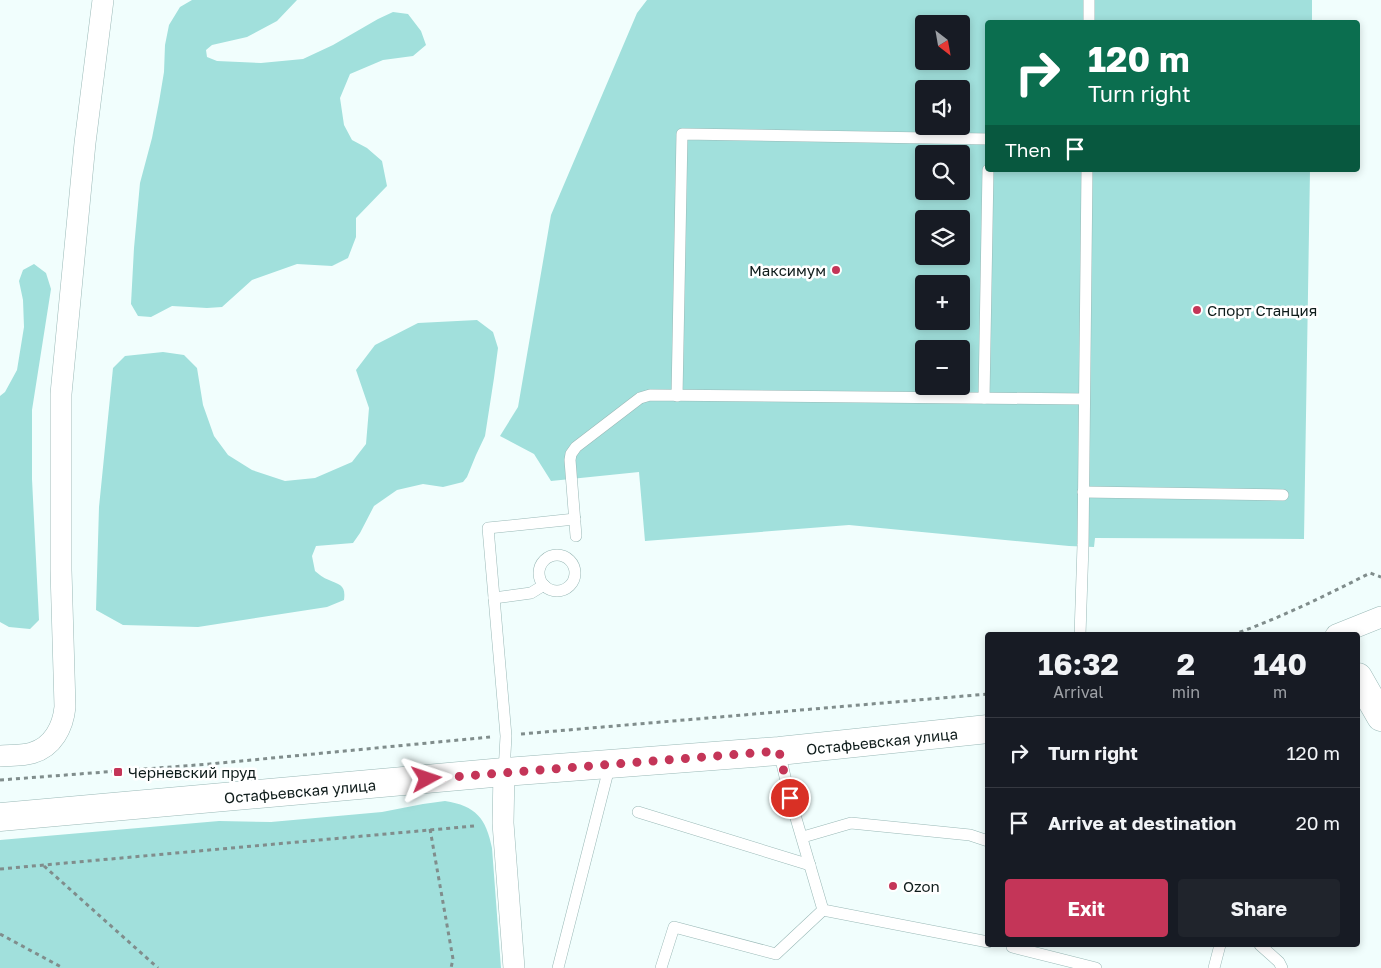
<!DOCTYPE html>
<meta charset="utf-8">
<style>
body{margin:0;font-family:"Golos Text",sans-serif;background:#20242c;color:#f1f3f6;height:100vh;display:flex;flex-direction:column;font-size:19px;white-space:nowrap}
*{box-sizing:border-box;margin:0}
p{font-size:16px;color:#9ea1a6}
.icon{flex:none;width:28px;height:28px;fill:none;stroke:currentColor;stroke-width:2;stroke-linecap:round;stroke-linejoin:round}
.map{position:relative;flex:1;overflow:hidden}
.side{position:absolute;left:985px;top:632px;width:375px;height:315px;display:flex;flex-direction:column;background:#171b24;border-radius:5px;box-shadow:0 2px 8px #0003}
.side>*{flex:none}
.banner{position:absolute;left:985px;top:20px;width:375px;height:152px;border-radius:5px;box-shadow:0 2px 8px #0003;background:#0b6e4f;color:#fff;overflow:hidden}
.needle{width:32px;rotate:149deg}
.controls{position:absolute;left:915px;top:15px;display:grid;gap:10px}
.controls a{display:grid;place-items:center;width:55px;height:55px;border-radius:5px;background:#171b24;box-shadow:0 2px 8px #0003;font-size:25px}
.pin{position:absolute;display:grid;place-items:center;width:42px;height:42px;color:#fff;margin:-21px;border:2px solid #fff;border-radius:50%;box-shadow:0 1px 5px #0007}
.me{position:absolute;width:55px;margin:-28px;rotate:85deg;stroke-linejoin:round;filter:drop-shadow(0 0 4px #0008)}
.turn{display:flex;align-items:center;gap:18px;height:105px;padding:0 20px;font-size:22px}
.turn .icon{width:65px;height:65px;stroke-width:2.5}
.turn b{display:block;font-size:35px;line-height:42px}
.then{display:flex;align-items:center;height:48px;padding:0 20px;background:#0003;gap:10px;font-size:19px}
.eta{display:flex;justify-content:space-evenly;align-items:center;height:85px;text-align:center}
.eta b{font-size:30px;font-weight:700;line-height:35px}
.action{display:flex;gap:10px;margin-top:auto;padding:10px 20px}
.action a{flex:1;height:58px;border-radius:5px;background:#c43558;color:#fff;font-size:20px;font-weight:700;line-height:58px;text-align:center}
.action a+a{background:#20242c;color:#f1f3f6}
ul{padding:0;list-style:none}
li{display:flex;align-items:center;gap:15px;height:70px;padding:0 20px;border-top:1px solid #363941}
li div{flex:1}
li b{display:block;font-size:19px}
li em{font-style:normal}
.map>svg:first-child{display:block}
.green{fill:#a1e0dc;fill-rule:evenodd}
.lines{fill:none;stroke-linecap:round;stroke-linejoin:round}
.lane-casing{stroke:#9ab9b7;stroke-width:12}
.street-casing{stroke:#9ab9b7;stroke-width:22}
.secondary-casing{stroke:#9ab9b7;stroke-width:29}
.path{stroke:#808d8c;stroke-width:3;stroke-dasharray:4 4;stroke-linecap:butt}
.lane{stroke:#fff;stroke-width:11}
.street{stroke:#fff;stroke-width:21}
.secondary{stroke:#fff;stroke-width:28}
.route{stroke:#c43558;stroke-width:9;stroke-dasharray:0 16.2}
.poi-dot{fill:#c43558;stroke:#fff;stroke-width:2}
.labels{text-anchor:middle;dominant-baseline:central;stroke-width:5;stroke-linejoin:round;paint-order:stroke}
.poi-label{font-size:15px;fill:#0f1c1b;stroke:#fff;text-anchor:start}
.street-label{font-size:15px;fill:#0f1c1b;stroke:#fff}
</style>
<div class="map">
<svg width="1381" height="968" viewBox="0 0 1381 968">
<rect width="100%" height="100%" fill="#f1fefd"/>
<!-- green -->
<g class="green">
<path d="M 192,0 L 297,0 L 277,21 L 247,37 L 212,45 L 206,50 L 207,57 L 217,61 L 261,63 L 303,59 L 333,45 L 378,19 L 393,12 L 408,14 L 421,31 L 426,45 L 413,56 L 383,60 L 350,74 L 340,98 L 344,125 L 352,140 L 367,148 L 382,161 L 387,186 L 356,218 L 356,237 L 348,258 L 332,266 L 297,264 L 252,280 L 222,307 L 207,308 L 172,306 L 151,317 L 138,316 L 131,304 L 134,248 L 140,183 L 152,138 L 159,102 L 164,72 L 165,45 L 169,25 L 180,7 Z"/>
<path d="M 647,0 L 1312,0 L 1312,22 L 988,22 L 988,170 L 1310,170 L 1304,539 L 1095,538 L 1094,547 L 1069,546 L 849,525 L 645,541 L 639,472 L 551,481 L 534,454 L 500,436 L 518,407 L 551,215 L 637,13 ZM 924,24 L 961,24 L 961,61 L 924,61 ZM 924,89 L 961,89 L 961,126 L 924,126 ZM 924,154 L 961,154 L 961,191 L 924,191 ZM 924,219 L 961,219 L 961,256 L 924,256 ZM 924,284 L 961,284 L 961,321 L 924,321 ZM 924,349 L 961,349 L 961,386 L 924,386 Z"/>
<path d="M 34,264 L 46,273 L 51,289 L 32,410 L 32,479 L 39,620 L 30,629 L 9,627 L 0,622 L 0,396 L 5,392 L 17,370 L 24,327 L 23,300 L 19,281 L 23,270 Z"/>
<path d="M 477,320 L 493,332 L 498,348 L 494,378 L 485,436 L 476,455 L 467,477 L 463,482 L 443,487 L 423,484 L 397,490 L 374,506 L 360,533 L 353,543 L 316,546 L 312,556 L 315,571 C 319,574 323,578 329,580 C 340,585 346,585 344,600 L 327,607 L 198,627 L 123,625 L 96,610 L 99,507 L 113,368 L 125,356 L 163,352 L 184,355 L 197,368 L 203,405 L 214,436 L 228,455 L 252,470 L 285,481 L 315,478 L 352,462 L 366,444 L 369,408 L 356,370 L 375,345 L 418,323 Z"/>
<path d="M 445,801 C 476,806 486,818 492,848 L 501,968 L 0,968 L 0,840 L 219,821 L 271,822 L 382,812 L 423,804 Z"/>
</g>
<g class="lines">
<!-- lane casing -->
<g class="lane-casing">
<g id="lane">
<path d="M 1089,22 L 1089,0"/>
<path d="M 677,396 L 682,134 L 988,139"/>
<path d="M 984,398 L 988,170"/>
<path d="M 1083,492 L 1283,495"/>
<path d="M 576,536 L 570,460 L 571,454 L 576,447 L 640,398 L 650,395 L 1084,399"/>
<circle cx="557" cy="573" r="18"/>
<path d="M 494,598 L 531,593 L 544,585"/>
<path d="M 1080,635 L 1083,545 L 1087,170"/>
<path d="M 779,751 L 790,798 L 823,910 L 988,942"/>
<path d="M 504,772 L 506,736 L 488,528 L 575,519"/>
<path d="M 638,812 L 810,865"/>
<path d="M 803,837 L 851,823 L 970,835 L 988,841"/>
<path d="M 1260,945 L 1279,962 L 1282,968"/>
<path d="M 1012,947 L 1096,968"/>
<path d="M 558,968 L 610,764"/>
<path d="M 661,968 L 674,927 L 776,954 L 823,910"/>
<path d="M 1214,968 L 1220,945"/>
</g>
</g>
<!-- street casing -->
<g class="street-casing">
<g id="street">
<path d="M 1336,635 L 1381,617"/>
<path d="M 0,756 C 10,755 22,756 32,753 C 53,747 63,727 65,707 L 61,570 L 61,394 L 85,143 L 103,0"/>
<path d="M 504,772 L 503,823 L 514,968"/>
</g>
</g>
<!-- secondary casing -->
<g class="secondary-casing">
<g id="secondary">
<path d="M 1358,677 L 1381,717"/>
<path d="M 0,817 L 504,772 L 779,751 L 988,729"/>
</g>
</g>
<!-- path -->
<g class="path">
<path d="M 1232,635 C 1280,618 1325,596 1370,573 L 1381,577"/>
<path d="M 521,734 L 988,694"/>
<path d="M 0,780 L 210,764 L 490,737"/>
<path d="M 430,829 L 453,959 L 451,968"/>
<path d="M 44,866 L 158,968"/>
<path d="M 0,869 L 474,826"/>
<path d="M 0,934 L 63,968"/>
</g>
<!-- lane -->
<use href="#lane" class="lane"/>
<!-- street -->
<use href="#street" class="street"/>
<!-- secondary -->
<use href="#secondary" class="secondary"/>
</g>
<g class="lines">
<!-- route -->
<path class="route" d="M 427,779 L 779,751 L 790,798"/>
</g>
<!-- markers -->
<g class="poi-dot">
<circle cx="836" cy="270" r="5"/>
<circle cx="1197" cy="310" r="5"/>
<rect x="113" y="767" width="10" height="10" rx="2.5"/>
<circle cx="893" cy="886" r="5"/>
</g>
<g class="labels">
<!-- poi labels -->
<g class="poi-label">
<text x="826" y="270" text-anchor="end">Максимум</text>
<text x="1207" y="310">Спорт Станция</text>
<text x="128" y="772">Черневский пруд</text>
<text x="903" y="886">Ozon</text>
</g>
<!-- street labels -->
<g class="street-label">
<text transform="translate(882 741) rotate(-6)">Остафьевская улица</text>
<text transform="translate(300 791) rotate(-5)">Остафьевская улица</text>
</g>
</g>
</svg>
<div class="controls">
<a><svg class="needle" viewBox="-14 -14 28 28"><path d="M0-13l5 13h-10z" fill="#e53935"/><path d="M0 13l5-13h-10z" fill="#9ea1a6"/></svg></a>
<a><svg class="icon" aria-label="sound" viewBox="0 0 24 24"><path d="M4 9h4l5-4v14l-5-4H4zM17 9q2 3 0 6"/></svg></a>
<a><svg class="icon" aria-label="search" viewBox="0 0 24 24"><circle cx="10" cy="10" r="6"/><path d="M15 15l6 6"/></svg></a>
<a><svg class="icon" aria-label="layers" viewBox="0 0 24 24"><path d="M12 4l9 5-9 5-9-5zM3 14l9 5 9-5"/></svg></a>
<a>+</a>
<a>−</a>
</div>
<div class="pin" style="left:790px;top:798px;background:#d93025"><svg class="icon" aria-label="arrive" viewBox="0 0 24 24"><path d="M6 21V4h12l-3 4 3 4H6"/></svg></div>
<svg class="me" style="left:427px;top:779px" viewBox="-20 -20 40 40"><path d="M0-17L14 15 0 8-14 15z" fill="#c43558" stroke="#fff" stroke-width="4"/></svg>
<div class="banner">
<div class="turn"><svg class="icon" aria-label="right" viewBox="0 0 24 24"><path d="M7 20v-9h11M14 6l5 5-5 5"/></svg><div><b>120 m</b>Turn right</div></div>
<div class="then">Then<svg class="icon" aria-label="arrive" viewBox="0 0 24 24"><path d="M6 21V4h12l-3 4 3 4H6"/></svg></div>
</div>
<section class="side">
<div class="eta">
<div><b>16:32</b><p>Arrival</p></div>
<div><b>2</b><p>min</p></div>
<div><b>140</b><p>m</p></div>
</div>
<ul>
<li><svg class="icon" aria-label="right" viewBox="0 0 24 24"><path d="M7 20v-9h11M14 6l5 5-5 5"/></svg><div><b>Turn right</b></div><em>120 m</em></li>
<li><svg class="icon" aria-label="arrive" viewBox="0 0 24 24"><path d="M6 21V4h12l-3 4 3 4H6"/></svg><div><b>Arrive at destination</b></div><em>20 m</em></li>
</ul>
<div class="action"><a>Exit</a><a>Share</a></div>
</section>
</div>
